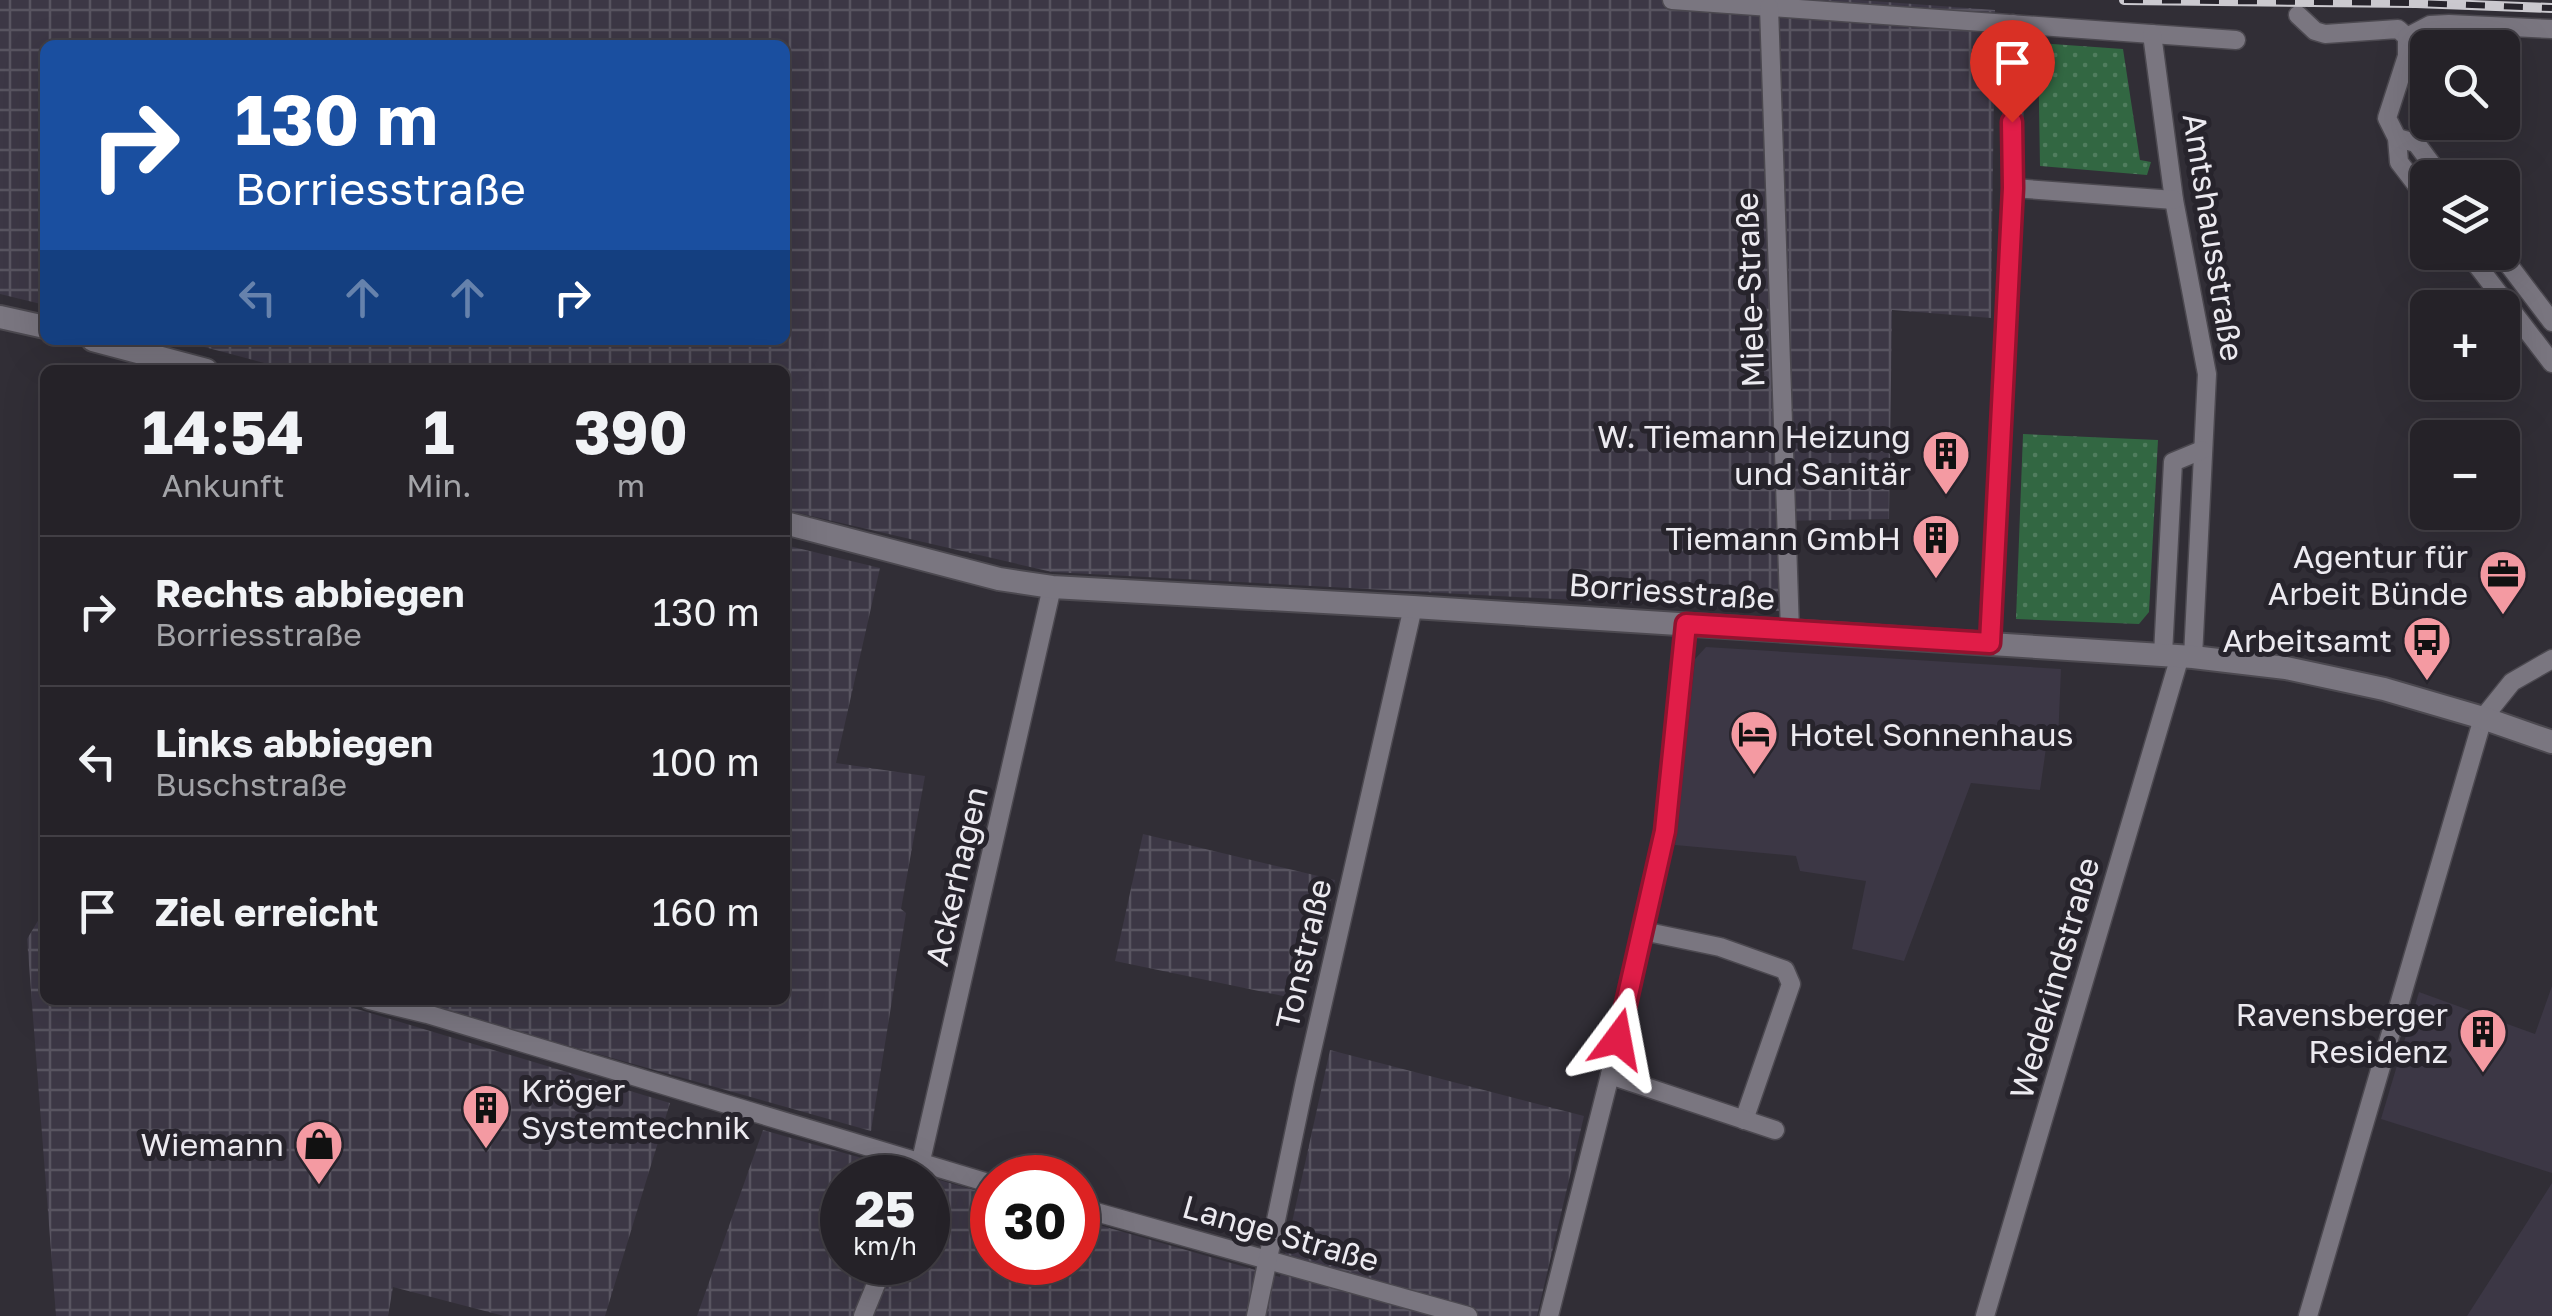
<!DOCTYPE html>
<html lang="de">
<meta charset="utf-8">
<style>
body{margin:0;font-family:"Golos Text",sans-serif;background:#312f34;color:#f1f3f6;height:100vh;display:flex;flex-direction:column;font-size:38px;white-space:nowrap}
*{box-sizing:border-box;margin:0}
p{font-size:32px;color:#a3a4a8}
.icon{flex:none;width:55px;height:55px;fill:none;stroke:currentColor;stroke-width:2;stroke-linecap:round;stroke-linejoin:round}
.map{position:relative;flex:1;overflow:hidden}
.details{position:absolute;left:40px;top:365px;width:750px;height:640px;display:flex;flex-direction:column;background:#252228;border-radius:15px;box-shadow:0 10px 40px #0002,0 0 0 2px #423f45}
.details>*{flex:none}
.banner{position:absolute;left:40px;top:40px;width:750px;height:305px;border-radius:15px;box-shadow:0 10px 40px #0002,0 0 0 2px #423f45;background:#1a4fa0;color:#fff;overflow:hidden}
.buttons{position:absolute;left:2410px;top:30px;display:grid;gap:20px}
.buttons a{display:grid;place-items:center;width:110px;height:110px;border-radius:15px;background:#252228;box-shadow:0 10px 40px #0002,0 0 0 2px #423f45;font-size:50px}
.speed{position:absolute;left:820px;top:1155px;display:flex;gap:20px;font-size:50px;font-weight:700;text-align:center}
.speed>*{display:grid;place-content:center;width:130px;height:130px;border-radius:50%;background:#252228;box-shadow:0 10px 40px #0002,0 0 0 2px #423f45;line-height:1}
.speed small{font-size:25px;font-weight:400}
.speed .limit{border:15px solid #d22;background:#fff;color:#111}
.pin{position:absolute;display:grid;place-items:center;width:85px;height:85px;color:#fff;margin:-102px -42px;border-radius:50% 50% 50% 0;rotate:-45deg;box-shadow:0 0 10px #0007}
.pin .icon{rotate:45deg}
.me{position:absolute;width:110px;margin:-55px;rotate:13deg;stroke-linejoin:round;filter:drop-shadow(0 0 8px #0008)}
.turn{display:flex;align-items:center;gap:35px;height:210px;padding:0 30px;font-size:45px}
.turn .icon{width:130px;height:130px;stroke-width:2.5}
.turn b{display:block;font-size:70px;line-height:85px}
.lanes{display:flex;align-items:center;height:95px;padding:0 30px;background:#0003;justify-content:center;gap:50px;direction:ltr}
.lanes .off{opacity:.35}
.eta{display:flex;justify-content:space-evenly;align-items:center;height:170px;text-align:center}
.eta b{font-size:60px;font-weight:700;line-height:70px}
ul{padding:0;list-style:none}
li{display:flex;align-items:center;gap:30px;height:150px;padding:0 30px;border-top:2px solid #423f45}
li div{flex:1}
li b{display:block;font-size:38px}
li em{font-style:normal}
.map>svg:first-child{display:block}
.built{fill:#3c3745}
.industrial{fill:url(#industrial-grid);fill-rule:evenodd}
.park{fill:url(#park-dots)}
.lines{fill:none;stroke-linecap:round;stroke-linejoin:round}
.minor-casing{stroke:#4c4950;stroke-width:21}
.secondary-casing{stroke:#4c4950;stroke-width:26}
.minor{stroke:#7a7680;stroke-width:18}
.secondary{stroke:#7a7680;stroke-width:22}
.rail-casing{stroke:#cbc9cf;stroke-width:10}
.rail{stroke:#27242c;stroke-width:6;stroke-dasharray:19;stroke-linecap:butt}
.route-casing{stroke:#92132f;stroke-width:25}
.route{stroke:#e11d48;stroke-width:18}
.labels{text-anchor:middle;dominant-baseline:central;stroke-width:10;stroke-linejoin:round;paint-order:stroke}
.street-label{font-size:32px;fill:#eceaf0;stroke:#27242c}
.poi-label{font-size:32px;fill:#eceaf0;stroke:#27242c;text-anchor:end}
</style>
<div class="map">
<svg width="2552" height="1316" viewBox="0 0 2552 1316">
<defs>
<pattern id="industrial-grid" width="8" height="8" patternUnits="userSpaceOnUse" patternTransform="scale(2.5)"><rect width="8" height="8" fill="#3c3745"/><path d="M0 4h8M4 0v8" fill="none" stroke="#585460"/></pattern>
<pattern id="park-dots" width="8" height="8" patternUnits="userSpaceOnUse" patternTransform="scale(2.5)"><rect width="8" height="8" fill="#326742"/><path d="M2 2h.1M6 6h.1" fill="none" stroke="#507d5e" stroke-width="1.8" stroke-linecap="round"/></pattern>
</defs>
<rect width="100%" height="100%" fill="#312e36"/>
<!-- built -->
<g class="built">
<path d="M 1706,647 L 2061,669 L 2058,742 L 2047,741 L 2040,790 L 1971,783 L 1904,961 L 1852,949 L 1866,881 L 1800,871 L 1796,856 L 1675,845 L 1695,659 Z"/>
<path d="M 2552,986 L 2552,1173 L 2381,1119 L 2419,992 L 2535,1034 Z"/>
<path d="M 2552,1183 L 2552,1316 L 2467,1316 L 2526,1224 Z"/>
</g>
<!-- industrial -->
<g class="industrial">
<path d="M 0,0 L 1859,0 L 1995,10 L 1991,318 L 1892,310 L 1889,519 L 1776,521 L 1780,611 L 1052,572 L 785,510 L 785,370 L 291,370 L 178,340 L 785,340 L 785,45 L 45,45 L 45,305 L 0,294 Z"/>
<path d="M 785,545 L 880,568 L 836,763 L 925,776 L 901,909 L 906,913 L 871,1131 L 406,1000 L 785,1000 Z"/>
<path d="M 1143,834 L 1335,880 L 1307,1001 L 1115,961 Z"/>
<path d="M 42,914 L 45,915 L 45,1000 L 327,1000 L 670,1103 L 605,1316 L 504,1316 L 393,1287 L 388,1316 L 56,1316 L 27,939 Z"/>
<path d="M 1330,1050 L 1584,1116 L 1537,1316 L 697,1316 L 763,1130 L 992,1195 L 992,1262 L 1078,1262 L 1078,1219 L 1280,1277 ZM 842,1178 L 928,1178 L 928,1262 L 842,1262 Z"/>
</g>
<!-- park -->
<g class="park">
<path d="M 2038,43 L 2123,49 L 2140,160 L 2151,162 L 2147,175 L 2040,166 Z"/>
<path d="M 2023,434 L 2158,440 L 2149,612 L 2139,624 L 2016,619 Z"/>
</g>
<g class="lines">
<!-- minor casing -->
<g class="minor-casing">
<g id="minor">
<path d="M 1672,0 L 2236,40"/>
<path d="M 1769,7 L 1790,631"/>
<path d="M 2298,15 L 2315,31 L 2325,34 L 2398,29 L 2407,37"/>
<path d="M 2152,34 L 2174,200 L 2207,374 L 2193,657"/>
<path d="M 2407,37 L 2407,56 L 2387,118 L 2397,138 L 2399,162 L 2428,200"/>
<path d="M 2407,37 L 2430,25 L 2449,24 L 2552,29"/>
<path d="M 2397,138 L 2416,143 L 2442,178"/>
<path d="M 2013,188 L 2174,200"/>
<path d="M 2467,252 L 2552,363"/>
<path d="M 2499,252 L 2552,322"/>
<path d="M 1991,643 L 2013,188 L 2013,24"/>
<path d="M 2163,654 L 2173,462 L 2202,450"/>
<path d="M 1643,931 L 1720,947 L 1785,970 L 1791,984 L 1744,1120"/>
<path d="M 369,1000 L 427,1014 L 992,1184"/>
<path d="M 1610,1075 L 1775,1130"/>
<path d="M 917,1178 L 1052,587"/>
<path d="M 1078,1207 L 1468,1316"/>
<path d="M 863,1316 L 885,1262"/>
<path d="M 1256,1316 L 1305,1081 L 1413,607"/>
<path d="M 1549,1316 L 1610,1075 L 1665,831 L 1686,624"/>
<path d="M 1985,1316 L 2180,656"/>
<path d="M 2308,1316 L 2483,718 L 2512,682 L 2552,659"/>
</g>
</g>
<!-- secondary casing -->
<g class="secondary-casing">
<g id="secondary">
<path d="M 0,317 L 45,327"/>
<path d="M 93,340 L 206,370"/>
<path d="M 785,523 L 999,579 L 1052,587 L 1413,607 L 2193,657 L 2286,668 L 2384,689 L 2483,718 L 2552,742"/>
</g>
</g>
<!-- minor -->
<use href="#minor" class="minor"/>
<!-- secondary -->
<use href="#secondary" class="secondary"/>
<!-- rail casing -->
<g class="rail-casing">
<path id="rail" d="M 2124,0 L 2416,3 L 2552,8"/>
</g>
<!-- rail -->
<use href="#rail" class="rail"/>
</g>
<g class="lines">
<!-- route casing -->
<g class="route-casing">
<path id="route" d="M 1618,1039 L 1665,831 L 1686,624 L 1990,643 L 2013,188 L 2012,122"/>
</g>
<!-- route -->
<use href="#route" class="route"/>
</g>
<!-- icons -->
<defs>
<g id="building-pin" transform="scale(2.5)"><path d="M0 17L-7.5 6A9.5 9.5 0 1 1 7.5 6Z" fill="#f49aa2" stroke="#27242c"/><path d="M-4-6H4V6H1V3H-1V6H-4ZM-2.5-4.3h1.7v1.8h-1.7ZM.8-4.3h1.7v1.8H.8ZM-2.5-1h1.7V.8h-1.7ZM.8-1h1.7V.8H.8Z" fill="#111"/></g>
<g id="office-pin" transform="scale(2.5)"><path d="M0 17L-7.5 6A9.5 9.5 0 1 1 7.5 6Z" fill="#f49aa2" stroke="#27242c"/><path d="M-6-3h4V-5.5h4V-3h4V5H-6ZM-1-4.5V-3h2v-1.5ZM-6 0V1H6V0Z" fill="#111"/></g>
<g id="bus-pin" transform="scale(2.5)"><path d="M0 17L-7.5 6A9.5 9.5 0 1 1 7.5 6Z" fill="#f49aa2" stroke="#27242c"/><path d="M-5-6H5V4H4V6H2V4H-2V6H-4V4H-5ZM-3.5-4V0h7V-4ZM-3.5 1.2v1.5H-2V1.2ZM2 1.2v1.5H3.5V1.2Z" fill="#111"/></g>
<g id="hotel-pin" transform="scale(2.5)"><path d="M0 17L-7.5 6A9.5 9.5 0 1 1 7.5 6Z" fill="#f49aa2" stroke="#27242c"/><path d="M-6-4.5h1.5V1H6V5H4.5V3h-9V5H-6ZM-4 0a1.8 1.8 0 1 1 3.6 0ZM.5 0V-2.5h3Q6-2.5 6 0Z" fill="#111"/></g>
<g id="shop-pin" transform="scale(2.5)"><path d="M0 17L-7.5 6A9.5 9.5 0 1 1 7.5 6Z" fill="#f49aa2" stroke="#27242c"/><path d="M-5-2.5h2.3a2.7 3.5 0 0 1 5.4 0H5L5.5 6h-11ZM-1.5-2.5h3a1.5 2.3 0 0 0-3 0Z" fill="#111"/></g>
</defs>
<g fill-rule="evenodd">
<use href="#building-pin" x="1946" y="454"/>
<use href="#building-pin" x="1936" y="538"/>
<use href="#office-pin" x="2503" y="574"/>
<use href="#bus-pin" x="2427" y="640"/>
<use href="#hotel-pin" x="1754" y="734"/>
<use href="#building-pin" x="2483" y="1032"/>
<use href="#building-pin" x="486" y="1108"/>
<use href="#shop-pin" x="319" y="1144"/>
</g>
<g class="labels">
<!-- street labels -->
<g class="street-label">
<text transform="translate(2214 237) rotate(81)">Amtshausstraße</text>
<text transform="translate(1749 290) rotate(-92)">Miele-Straße</text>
<text transform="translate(1672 591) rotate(4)">Borriesstraße</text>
<text transform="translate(956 876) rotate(-77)">Ackerhagen</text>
<text transform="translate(1303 954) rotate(-77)">Tonstraße</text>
<text transform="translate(2054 978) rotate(-74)">Wedekindstraße</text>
<text transform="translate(1281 1233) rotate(16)">Lange Straße</text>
</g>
<!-- poi labels -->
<g class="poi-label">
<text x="1911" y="436">W. Tiemann Heizung<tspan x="1911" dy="37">und Sanitär</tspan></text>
<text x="1901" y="538">Tiemann GmbH</text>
<text x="2468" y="556">Agentur für<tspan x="2468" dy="37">Arbeit Bünde</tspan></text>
<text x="2392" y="640">Arbeitsamt</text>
<text x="1789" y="734" text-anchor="start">Hotel Sonnenhaus</text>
<text x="2448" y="1014">Ravensberger<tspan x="2448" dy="37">Residenz</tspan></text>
<text x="521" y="1090" text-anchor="start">Kröger<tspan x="521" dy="37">Systemtechnik</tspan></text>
<text x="284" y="1144">Wiemann</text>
</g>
</g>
</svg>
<div class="buttons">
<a><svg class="icon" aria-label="search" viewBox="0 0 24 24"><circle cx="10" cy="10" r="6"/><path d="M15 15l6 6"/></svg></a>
<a><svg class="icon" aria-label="layers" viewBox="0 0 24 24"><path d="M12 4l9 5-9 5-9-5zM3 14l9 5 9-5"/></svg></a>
<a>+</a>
<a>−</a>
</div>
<div class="speed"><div>25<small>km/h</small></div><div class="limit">30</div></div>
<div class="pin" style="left:2012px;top:122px;background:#d93025"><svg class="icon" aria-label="arrive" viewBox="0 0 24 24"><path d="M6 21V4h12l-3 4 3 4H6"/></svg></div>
<svg class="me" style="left:1618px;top:1039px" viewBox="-20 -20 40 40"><path d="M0-17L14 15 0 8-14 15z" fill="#e11d48" stroke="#fff" stroke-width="4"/></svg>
<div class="banner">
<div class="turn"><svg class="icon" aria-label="right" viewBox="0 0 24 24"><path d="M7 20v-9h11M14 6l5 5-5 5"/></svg><div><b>130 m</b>Borriesstraße</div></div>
<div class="lanes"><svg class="icon off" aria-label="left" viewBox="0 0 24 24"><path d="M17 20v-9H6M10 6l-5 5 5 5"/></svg><svg class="icon off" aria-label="ahead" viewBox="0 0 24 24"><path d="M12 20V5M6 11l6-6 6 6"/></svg><svg class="icon off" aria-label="ahead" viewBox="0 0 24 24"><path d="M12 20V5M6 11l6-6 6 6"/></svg><svg class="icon" aria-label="right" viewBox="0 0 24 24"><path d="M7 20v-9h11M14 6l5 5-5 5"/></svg></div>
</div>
<section class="details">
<div class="eta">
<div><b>14:54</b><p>Ankunft</p></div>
<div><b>1</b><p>Min.</p></div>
<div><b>390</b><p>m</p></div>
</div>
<ul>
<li><svg class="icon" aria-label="right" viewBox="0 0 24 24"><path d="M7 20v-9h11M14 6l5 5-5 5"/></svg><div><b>Rechts abbiegen</b><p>Borriesstraße</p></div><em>130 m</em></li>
<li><svg class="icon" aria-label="left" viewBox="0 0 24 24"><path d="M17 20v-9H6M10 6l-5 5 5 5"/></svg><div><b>Links abbiegen</b><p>Buschstraße</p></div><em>100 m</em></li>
<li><svg class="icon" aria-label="arrive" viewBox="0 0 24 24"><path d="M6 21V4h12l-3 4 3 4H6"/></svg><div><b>Ziel erreicht</b></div><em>160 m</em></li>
</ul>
</section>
</div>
